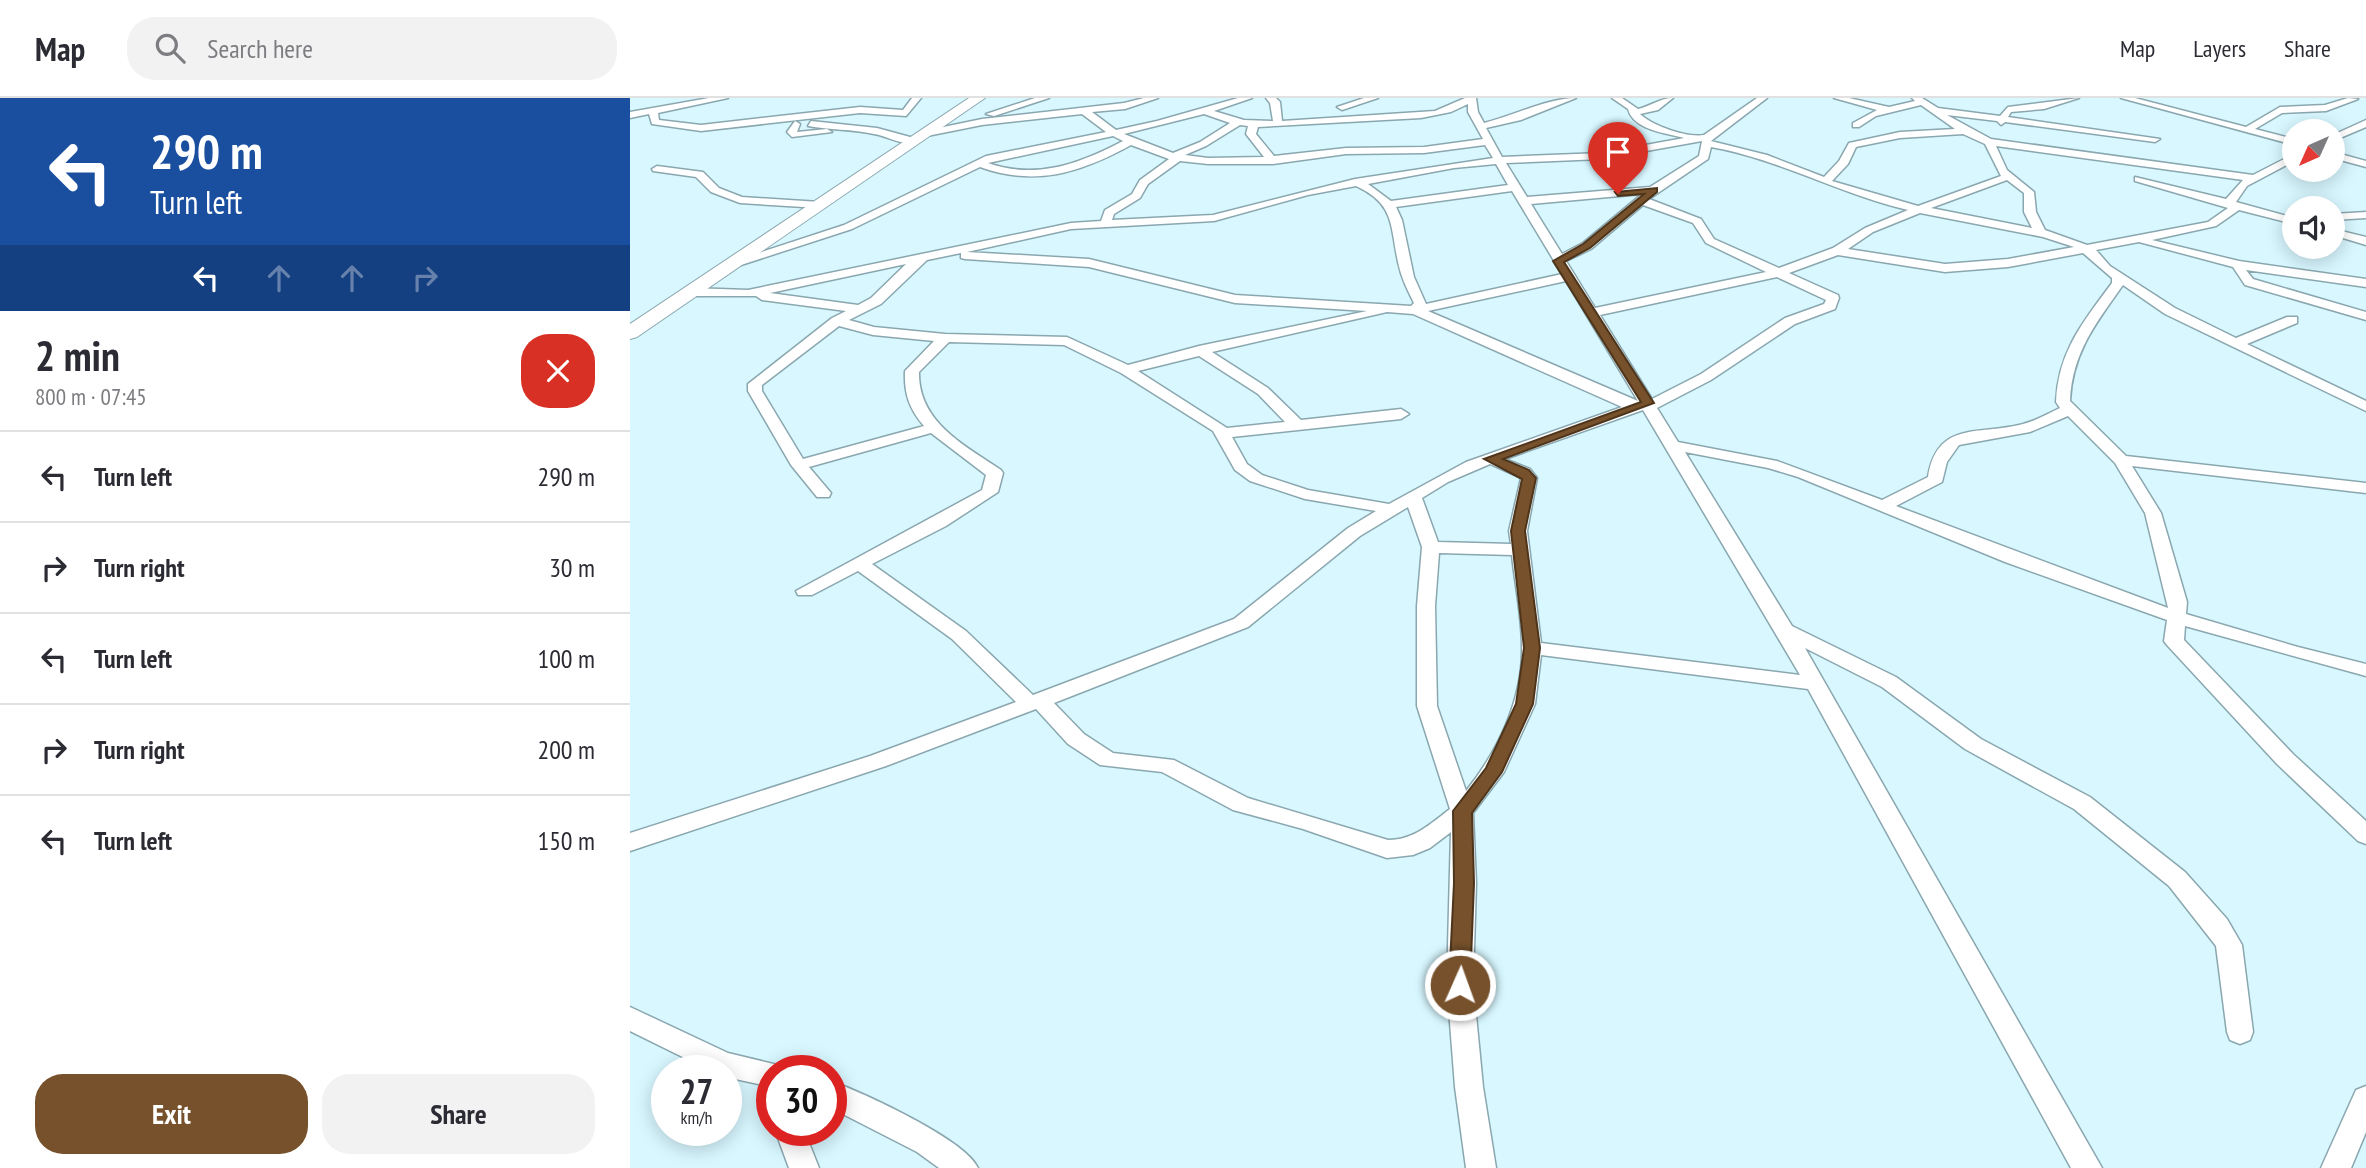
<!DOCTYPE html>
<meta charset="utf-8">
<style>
body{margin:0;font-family:"PT Sans Narrow",sans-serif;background:#f2f2f3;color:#2b2b33;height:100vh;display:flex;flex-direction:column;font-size:26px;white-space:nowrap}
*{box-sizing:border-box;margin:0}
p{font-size:23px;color:#7c7c81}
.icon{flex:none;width:38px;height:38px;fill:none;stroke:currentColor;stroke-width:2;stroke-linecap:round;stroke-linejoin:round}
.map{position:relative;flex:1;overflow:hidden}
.side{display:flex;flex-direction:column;background:#fff;width:630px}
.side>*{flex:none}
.guide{background:#1a4fa0;color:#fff;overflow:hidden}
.needle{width:46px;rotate:225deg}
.tools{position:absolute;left:1652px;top:21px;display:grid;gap:14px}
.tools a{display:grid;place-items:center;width:63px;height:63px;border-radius:50%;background:#fff;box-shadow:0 4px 18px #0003;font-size:35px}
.speed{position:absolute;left:21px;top:957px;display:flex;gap:14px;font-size:35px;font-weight:700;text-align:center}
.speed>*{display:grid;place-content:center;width:91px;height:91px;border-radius:50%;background:#fff;box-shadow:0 4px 18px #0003;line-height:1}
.speed small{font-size:18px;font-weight:400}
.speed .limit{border:10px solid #d22;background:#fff;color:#111}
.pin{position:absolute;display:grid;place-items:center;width:60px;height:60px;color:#fff;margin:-72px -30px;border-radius:50% 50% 50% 0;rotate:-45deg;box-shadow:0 0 7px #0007}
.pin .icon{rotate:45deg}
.me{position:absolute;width:77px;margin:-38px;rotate:2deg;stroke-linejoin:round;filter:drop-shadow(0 0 5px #0008)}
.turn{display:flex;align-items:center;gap:24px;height:147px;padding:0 35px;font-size:32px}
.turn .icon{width:91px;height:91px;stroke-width:2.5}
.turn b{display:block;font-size:49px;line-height:60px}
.lanes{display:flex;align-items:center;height:66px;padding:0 35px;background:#0003;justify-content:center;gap:35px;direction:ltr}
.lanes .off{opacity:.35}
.round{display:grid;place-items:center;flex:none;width:74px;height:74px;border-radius:28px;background:#f2f2f3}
.headline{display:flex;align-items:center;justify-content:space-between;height:119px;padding:0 35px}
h1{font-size:42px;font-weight:700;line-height:52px}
.cta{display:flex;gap:14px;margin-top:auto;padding:14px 35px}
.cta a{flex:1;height:80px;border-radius:28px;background:#76512b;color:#fff;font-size:28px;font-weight:700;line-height:80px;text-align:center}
.cta a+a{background:#f2f2f3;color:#2b2b33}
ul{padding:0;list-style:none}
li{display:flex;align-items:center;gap:21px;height:91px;padding:0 35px;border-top:2px solid #e1e1e2}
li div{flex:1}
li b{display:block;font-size:26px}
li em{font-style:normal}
header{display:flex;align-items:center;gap:42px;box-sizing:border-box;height:98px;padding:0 35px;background:#fff;border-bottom:2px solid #e1e1e2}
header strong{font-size:33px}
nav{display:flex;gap:38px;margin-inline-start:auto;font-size:24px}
.search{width:490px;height:63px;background:#f2f2f3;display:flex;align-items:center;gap:18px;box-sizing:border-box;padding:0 24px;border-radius:28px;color:#7c7c81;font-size:26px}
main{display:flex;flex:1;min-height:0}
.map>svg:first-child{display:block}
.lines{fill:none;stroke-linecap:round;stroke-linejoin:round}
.minor-casing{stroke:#8aa7af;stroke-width:3}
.highway-casing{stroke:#8aa7af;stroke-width:2}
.minor{fill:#fff;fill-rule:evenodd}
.highway{fill:#fff;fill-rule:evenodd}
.route{fill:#76512b;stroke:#4d351c;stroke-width:2}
</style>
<header>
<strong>Map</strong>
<div class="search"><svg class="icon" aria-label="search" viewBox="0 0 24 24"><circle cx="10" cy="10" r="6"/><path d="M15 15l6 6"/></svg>Search here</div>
<nav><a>Map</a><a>Layers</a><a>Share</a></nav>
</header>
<main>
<section class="side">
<div class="guide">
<div class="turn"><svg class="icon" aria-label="left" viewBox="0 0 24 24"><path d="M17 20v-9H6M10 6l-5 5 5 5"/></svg><div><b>290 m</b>Turn left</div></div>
<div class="lanes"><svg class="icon" aria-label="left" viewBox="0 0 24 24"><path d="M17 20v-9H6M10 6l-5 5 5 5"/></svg><svg class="icon off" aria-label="ahead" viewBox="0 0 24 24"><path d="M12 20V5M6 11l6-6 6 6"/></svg><svg class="icon off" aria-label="ahead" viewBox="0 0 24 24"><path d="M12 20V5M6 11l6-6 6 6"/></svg><svg class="icon off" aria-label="right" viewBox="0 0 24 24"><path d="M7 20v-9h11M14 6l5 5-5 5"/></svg></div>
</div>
<div class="headline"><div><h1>2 min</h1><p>800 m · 07:45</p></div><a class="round" style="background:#d93025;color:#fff"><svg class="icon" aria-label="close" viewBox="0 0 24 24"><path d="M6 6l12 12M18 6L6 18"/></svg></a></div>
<ul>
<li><svg class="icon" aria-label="left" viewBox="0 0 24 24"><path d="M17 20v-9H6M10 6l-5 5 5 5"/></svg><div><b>Turn left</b></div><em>290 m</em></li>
<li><svg class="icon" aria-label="right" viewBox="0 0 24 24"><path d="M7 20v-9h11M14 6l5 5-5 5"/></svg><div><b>Turn right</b></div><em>30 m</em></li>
<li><svg class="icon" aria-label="left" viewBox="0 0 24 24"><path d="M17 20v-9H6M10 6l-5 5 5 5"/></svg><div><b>Turn left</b></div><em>100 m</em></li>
<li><svg class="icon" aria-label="right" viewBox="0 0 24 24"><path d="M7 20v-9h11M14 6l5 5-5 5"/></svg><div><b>Turn right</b></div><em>200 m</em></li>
<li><svg class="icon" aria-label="left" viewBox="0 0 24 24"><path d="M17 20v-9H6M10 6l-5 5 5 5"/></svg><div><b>Turn left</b></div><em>150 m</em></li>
</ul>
<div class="cta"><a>Exit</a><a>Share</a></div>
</section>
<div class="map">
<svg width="1736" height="1070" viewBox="0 0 1736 1070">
<rect width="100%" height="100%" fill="#d8f7ff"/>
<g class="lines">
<!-- minor casing -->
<g class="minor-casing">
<g id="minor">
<path d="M 79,0 L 98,0 L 28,15 L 29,22 L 71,27 L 230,9 L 273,12 L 282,0 L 291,0 L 276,18 L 230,15 L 71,33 L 22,26 L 19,16 L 0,20 L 0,14 Z"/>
<path d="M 405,0 L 419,0 L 364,18 L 356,16 Z"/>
<path d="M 514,0 L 528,0 L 495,11 L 462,14 L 486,32 L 527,23 L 608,0 L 622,0 L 584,13 L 614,22 L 643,23 L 640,5 L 636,0 L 646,0 L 650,4 L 652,23 L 805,13 L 835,0 L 846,0 L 848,14 L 854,25 C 883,18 918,0 946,0 L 891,22 L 856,30 L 872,59 L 972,55 L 1054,40 C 1036,35 1003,32 998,11 L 982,0 L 992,0 L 1008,11 C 1021,8 1030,0 1043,0 L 1028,12 L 1010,16 C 1023,28 1057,40 1074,37 L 1127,0 L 1137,0 L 1081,43 L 1137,57 L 1194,79 L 1209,63 L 1219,45 L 1270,34 L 1325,31 L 1291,7 L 1246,18 L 1229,29 L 1223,29 L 1223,25 L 1247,12 L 1204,0 L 1219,0 L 1259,9 L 1285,3 L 1282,0 L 1292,0 L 1308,10 L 1370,18 L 1378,9 L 1449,0 L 1414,11 L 1381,14 L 1378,19 L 1530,41 L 1525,44 L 1375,24 L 1371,27 L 1367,23 L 1317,17 L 1361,41 L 1623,77 L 1664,56 L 1664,63 L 1617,88 L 1606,104 L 1664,120 L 1664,126 L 1609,112 L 1586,128 L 1522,142 L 1609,163 L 1736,181 L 1736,189 L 1616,172 L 1623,181 L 1736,214 L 1736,222 L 1615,187 L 1603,169 L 1509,144 L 1466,152 L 1480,168 L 1545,210 L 1606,240 L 1657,219 L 1667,219 L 1667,225 L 1617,246 L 1736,303 L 1736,313 L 1535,216 L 1493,187 C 1466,225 1442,255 1440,303 L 1496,358 L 1736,385 L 1736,395 L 1502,368 L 1531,415 L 1557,504 L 1556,516 L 1668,549 L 1736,566 L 1736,578 L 1555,528 L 1554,542 L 1663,656 L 1736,723 L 1736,746 L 1728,743 L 1647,666 L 1537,547 L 1534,543 L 1537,522 L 1375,464 L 1168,379 L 1138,370 L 1055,354 L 1162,528 L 1266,579 L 1351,641 L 1460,699 L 1555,774 L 1597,821 L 1612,847 L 1623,934 L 1620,942 L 1610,946 L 1600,942 L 1597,934 L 1586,848 L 1539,788 L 1444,711 L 1335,651 L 1252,589 L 1175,550 L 1472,1070 L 1441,1070 L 1178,591 L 911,557 L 905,606 L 874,674 L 843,715 L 846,785 L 843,886 L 853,989 L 866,1070 L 836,1070 L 825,989 L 817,886 L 821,734 L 800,750 L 783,757 L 757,760 L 673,731 L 603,712 L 532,674 L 470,667 L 438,646 L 406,611 L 256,668 L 0,753 L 0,735 L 240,658 L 386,604 L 322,541 L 228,473 L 182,497 L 168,497 L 166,493 L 352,392 L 356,377 L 301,335 L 179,369 L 201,395 L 199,399 L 187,399 L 161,367 L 118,293 L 118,286 L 202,220 L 216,213 L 132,202 L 126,198 L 61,198 L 55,194 L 61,190 L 118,192 L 441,125 L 471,123 L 475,112 L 502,96 L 510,82 L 539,61 L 501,47 C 450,75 405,89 350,69 L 222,131 L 108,168 L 98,165 L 214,127 L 356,58 L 476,34 L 452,16 L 352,27 L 297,38 L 294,33 L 352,21 L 494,5 ZM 838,6 L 838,14 L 853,41 L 794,49 L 716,50 L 644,58 L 626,36 L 628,29 L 791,20 L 821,14 ZM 574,16 L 600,25 L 570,44 L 543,55 L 494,36 ZM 610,27 L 618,28 L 616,36 L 634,59 L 578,60 L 555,57 L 576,48 ZM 1333,36 L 1355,46 L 1371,78 L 1288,108 L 1202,83 L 1218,66 L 1226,49 L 1270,40 ZM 483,38 L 493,43 C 449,66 406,82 358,65 ZM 1072,43 L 1069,58 L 1020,89 L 897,99 L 876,65 L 972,61 ZM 855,47 L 863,60 L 725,81 L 583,117 L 482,122 L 484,116 L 510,100 L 518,86 L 550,63 L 578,66 L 643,66 L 716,56 L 794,55 ZM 1366,48 L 1613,82 L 1596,101 L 1505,79 L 1505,83 L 1598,110 L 1578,124 L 1457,147 L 1415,132 L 1406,114 L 1404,94 L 1377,72 ZM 1081,49 C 1149,61 1210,96 1278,112 L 1235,130 L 1203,150 L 1149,170 L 1084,141 L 1071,121 L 1019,101 L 1078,61 ZM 866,66 L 878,87 L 761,103 L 738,86 L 824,70 ZM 1377,82 L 1394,95 L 1394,114 L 1402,130 L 1301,110 ZM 726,88 C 765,106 760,127 768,164 C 771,179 777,191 784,205 L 781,208 L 605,197 L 459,161 L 337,154 L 441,131 L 584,123 L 678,97 ZM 882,93 L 932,176 L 796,206 L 784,179 L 772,122 L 766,109 ZM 1012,96 L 953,145 L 932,156 L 901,106 ZM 1013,107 L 1063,125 L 1076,145 L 1136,174 L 965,210 L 936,163 L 961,151 ZM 1290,115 L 1413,139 L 1444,149 L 1378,161 L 1315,166 L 1218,151 L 1243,134 ZM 331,155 L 331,160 L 335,161 L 459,169 L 605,205 L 737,213 L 569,248 L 498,267 L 437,239 L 315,236 L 244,229 L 219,222 L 251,206 L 297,162 ZM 1453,155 L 1482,180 L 1482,185 C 1453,224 1428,254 1426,304 L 1430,310 C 1417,316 1404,324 1389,327 C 1348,337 1307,323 1298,379 L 1252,402 L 1147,363 L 1048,344 L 1027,310 L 1081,282 L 1165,226 L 1205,211 L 1209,200 L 1208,197 L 1159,175 L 1208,157 L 1315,174 L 1378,169 ZM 276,166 L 241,200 L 228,207 L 140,195 ZM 1147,179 L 1196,202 L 1194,206 L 1155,220 L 1071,276 L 1022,301 L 970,217 ZM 936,183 L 1008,303 L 798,213 ZM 757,214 L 783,216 L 992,309 L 836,364 L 759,406 L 678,392 L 632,377 L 617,366 L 602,339 L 771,321 L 779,316 L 771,311 L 671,322 L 638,290 L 582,254 ZM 209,228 L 243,237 L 304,243 L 275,273 C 274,295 279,311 294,328 L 173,361 L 132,293 L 132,287 ZM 319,244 L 434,247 L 491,275 L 583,333 L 605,372 L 620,383 L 675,401 L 746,413 L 718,430 L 604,521 L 403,597 L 336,533 L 242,466 L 316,428 L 368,394 L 373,375 L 371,372 C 334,347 288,324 289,274 ZM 569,258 L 628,296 L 655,324 L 597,330 L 508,273 ZM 1013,312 L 1170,577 L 911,545 L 897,433 L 907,380 L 900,371 L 875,361 ZM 1438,318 L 1485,365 L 1515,415 L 1538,510 L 1266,408 L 1312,384 L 1317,364 L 1329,347 L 1400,334 ZM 860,366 L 891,380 L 879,433 L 881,446 L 808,444 L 792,400 L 818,384 ZM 778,409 L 792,449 L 787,508 L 787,608 L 820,711 C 800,726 784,742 758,742 L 618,700 L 544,662 L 483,655 L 454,636 L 424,605 L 618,529 L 730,438 ZM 809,455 L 882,457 C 885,487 892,519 892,549 C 893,601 868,653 836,693 L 807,608 L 805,508 Z"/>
<path d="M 734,0 L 748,0 L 712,12 L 707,9 Z"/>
<path d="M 1491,0 L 1505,0 L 1616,29 L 1650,9 L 1695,7 L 1718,0 L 1728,1 L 1696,13 L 1652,15 L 1625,31 L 1664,41 L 1664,47 Z"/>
<path d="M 1736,22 L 1736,29 L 1703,43 L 1703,37 Z"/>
<path d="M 165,23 L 170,26 L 167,34 L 197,31 L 202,34 L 162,39 L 157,34 Z"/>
<path d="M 181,23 L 247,30 L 291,42 C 277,51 258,38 244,36 C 222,31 199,32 178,28 Z"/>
<path d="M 1703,54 L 1736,63 L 1736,69 L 1703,60 Z"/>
<path d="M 27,68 L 73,74 L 89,90 L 112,99 L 190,104 L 196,107 L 190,110 L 110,105 L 81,94 L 66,79 L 23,73 L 22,71 Z"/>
<path d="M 1736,114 L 1736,120 L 1703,122 L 1703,116 Z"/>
<path d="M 1703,131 L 1736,139 L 1736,147 L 1703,137 Z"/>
<path d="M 0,909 L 98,955 L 152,968 L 154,973 L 142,973 L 142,989 L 96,979 L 96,973 L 81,973 L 0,933 Z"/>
<path d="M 201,983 C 233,995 335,1041 348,1070 L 309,1070 L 287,1054 L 201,1010 Z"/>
<path d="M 1736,988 L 1736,1034 L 1721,1070 L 1691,1070 L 1726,992 Z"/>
<path d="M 145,1032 L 174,1032 L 189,1070 L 159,1070 Z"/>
</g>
</g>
<!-- highway casing -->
<g class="highway-casing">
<path id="highway" d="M 339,0 L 355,0 L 7,239 L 0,241 L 0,226 Z"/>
</g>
<!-- minor -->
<use href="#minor" class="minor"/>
<!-- highway -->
<use href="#highway" class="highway"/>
</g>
<!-- route -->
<path class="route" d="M 1027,90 L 1027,94 L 960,150 L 934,164 L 1024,305 L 873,361 L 899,372 L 906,380 L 895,433 L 910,550 L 903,606 L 872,674 L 842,715 L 844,785 L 840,887 L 837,893 L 830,896 L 822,893 L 819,887 L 824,785 L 823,713 L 856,670 L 886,606 L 894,550 L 881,433 L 892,381 L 854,361 L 1011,304 L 923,163 L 953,146 L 1014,96 L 988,98 L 985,94 Z"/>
</svg>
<div class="tools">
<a><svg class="needle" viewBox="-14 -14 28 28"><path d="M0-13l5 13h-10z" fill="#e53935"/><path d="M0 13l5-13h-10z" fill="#7c7c81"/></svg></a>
<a><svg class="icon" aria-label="sound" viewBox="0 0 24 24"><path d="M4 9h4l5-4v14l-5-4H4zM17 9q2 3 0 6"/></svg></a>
</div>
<div class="speed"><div>27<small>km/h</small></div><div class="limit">30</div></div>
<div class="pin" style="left:988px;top:96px;background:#d93025"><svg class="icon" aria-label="arrive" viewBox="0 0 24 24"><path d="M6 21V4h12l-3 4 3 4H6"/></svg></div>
<svg class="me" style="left:830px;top:887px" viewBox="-20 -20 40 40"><circle r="17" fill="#76512b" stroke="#fff" stroke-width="3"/><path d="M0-11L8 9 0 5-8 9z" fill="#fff"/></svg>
</div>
</main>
